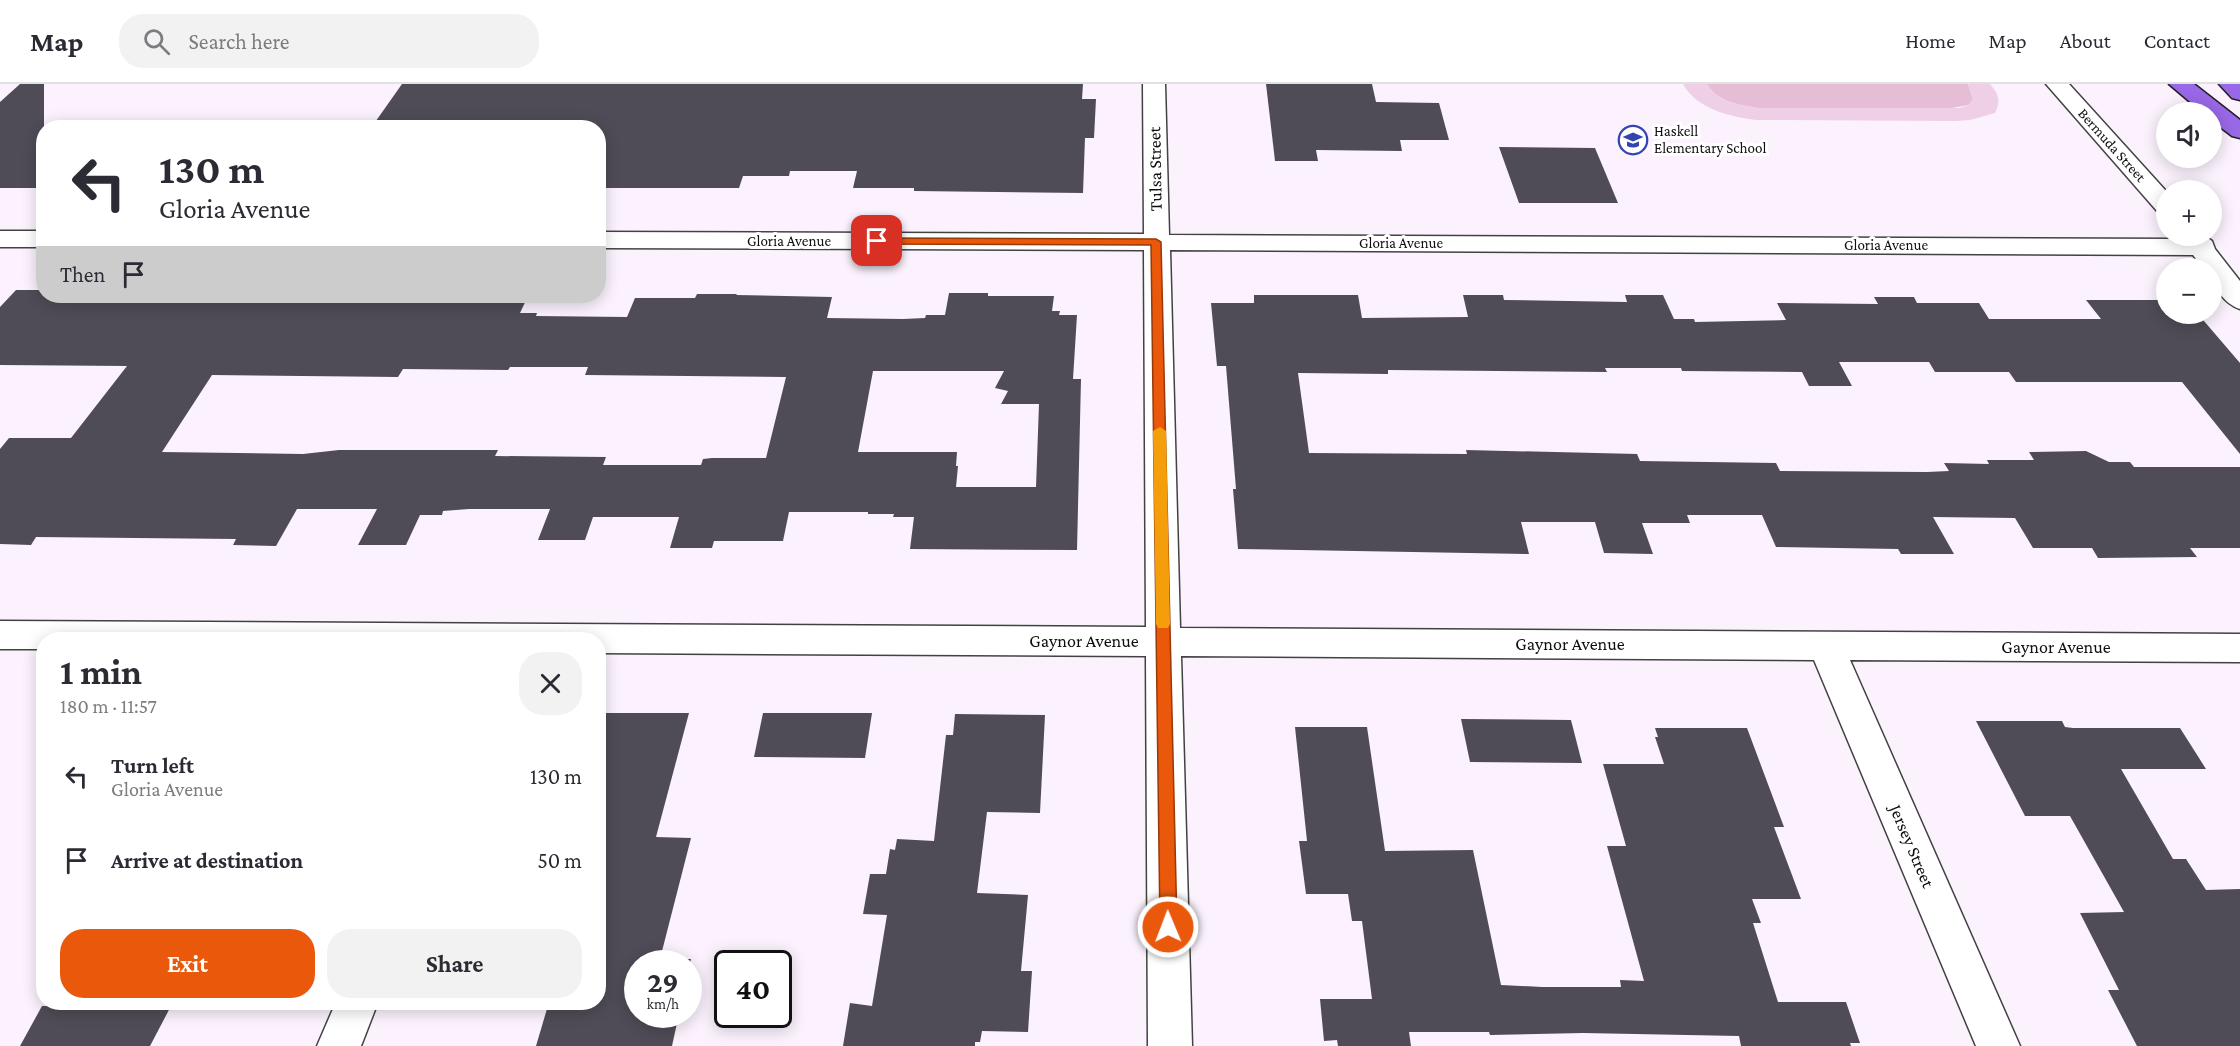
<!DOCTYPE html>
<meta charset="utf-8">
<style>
body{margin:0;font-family:"Crimson Pro",serif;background:#f2f2f3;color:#2b2b33;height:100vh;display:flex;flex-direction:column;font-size:22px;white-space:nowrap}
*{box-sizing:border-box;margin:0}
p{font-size:20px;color:#7c7c81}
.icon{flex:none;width:33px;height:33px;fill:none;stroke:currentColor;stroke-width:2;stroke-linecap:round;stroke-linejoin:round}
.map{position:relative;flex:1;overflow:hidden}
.details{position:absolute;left:36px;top:548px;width:570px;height:378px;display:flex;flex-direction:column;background:#fff;border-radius:24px;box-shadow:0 3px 15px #0003}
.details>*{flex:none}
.top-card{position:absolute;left:36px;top:36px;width:570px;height:183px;border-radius:24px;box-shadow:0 3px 15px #0003;background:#fff;color:#2b2b33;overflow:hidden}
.tools{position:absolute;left:2156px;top:18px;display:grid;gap:12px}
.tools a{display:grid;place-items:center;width:66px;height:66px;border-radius:50%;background:#fff;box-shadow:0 3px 15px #0003;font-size:30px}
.speed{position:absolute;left:624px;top:866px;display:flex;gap:12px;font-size:30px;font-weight:700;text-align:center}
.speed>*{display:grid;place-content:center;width:78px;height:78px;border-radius:50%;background:#fff;box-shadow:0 3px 15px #0003;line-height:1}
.speed small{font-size:15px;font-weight:400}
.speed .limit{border:3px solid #111;border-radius:9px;background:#fff;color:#111}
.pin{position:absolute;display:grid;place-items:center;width:51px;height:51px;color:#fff;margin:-26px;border-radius:12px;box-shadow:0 3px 9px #0006}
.me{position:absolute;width:66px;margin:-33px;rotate:359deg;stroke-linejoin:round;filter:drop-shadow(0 0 4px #0008)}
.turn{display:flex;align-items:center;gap:21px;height:126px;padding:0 24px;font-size:27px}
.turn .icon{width:78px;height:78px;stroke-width:2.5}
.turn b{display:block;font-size:42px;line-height:51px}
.then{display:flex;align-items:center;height:57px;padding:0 24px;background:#0003;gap:12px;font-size:22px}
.round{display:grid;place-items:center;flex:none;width:63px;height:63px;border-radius:24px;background:#f2f2f3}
.head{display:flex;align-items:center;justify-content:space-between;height:102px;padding:0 24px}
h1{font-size:36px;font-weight:700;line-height:45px}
.cta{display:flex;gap:12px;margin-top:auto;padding:12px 24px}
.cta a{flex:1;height:69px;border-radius:24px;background:#ea580c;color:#fff;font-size:24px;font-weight:700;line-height:69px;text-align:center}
.cta a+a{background:#f2f2f3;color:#2b2b33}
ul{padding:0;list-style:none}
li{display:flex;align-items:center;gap:18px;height:84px;padding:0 24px}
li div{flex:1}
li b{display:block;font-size:22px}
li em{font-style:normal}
header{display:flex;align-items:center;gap:36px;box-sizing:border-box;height:84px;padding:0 30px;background:#fff;border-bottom:2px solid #e1e1e2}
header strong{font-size:28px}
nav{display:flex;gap:33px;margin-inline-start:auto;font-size:21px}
.search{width:420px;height:54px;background:#f2f2f3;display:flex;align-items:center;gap:15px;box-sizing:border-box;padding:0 21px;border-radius:24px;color:#7c7c81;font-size:22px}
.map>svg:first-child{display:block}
.green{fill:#e5bed5}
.pitch{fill:#eecfe5}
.building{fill:#504c57;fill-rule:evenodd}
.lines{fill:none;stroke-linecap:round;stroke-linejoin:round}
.minor-casing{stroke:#424242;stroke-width:3}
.highway-casing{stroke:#202020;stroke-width:3}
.minor{fill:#fff;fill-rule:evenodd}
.highway{fill:#9968e6;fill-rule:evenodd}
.route{fill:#ea580c;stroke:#983908;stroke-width:1.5}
.slow{fill:#f59e0b}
.labels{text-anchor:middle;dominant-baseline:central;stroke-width:6;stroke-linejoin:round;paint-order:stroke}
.far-poi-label{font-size:15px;fill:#0f0f0f;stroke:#fff;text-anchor:start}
.far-street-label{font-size:15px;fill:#0f0f0f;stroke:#fff}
.street-label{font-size:18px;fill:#0f0f0f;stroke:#fff}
</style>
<header>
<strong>Map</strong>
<div class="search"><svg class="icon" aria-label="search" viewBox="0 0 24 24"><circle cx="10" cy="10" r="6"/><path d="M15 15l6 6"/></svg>Search here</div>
<nav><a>Home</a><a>Map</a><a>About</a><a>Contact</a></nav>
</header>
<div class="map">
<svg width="2240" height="962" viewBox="0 0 2240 962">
<rect width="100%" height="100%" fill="#fbf2fe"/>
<!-- green -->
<path class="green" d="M 1707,0 L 1968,0 L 1973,15 L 1969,21 L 1946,25 L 1758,24 C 1740,21 1717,18 1707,0 Z"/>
<!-- pitch -->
<path class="pitch" d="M 1683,0 L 1707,0 C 1717,18 1740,21 1758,24 L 1960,24 L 1969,21 L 1973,15 L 1968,0 L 1990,0 C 1999,11 2001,16 1995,29 L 1970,36 L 1956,37 L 1757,36 C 1731,33 1696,25 1683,0 Z"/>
<!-- building -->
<g class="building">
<path d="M 20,0 L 44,0 L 44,104 L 0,104 L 0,18 Z"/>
<path d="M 402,0 L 1083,0 L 1082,15 L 1096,15 L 1094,54 L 1085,54 L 1083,109 L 914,107 L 914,104 L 853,104 L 857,87 L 790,87 L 789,92 L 743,92 L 739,104 L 598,104 L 598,43 L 371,44 Z"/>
<path d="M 1266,0 L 1372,0 L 1376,18 L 1439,19 L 1449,56 L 1400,56 L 1402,67 L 1316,66 L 1318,77 L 1275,77 Z"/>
<path d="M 1499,63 L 1595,64 L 1618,119 L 1519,119 Z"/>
<path d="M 16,206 L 44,206 L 44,212 L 528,212 L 520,229 L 537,229 L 536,232 L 627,233 L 635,214 L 695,214 L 697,210 L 737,210 L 736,211 L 832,213 L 827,234 L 903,235 L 925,234 L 926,231 L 945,231 L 949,209 L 988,209 L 988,212 L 1054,212 L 1052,227 L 1060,227 L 1059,231 L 1077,231 L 1073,295 L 1081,295 L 1077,466 L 910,465 L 914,433 L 893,433 L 894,430 L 868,430 L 868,428 L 789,428 L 783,457 L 714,457 L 712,464 L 670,464 L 679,433 L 593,433 L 585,456 L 538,456 L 550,425 L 469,425 L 443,427 L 442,431 L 420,431 L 406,461 L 358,461 L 377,425 L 297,425 L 276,462 L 233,461 L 236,455 L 36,453 L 31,461 L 0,460 L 0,365 L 9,354 L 71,354 L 127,282 L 0,281 L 0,223 ZM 510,283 L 588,283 L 585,291 L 786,293 L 766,374 L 712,374 L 703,375 L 701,381 L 603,381 L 606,373 L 495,372 L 498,366 L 339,366 L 303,370 L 162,368 L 212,291 L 398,293 L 403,285 L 508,286 ZM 873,287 L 1004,287 L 995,304 L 1008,307 L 1001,320 L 1039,320 L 1036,403 L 956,403 L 958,382 L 956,382 L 957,368 L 858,368 Z"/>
<path d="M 1254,211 L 1358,211 L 1362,234 L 1468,233 L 1463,211 L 1503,211 L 1504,216 L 1627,218 L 1625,211 L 1663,211 L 1674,235 L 1694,235 L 1695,238 L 1786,236 L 1777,219 L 1878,220 L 1874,213 L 1914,213 L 1917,219 L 1979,219 L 1989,235 L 2101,235 L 2086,216 L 2166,216 L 2166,230 L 2198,230 L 2240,279 L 2240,370 L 2182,298 L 2016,298 L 2009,288 L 1935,288 L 1929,278 L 1839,278 L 1852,302 L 1809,302 L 1802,288 L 1682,287 L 1681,284 L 1605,284 L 1607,288 L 1388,286 L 1388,290 L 1298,289 L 1309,369 L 1467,370 L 1466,366 L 1637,370 L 1640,377 L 1776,379 L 1780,387 L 1927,388 L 1949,387 L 1944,379 L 1989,380 L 1987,376 L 2034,376 L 2029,368 L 2086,367 L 2109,378 L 2130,378 L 2134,383 L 2240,383 L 2240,464 L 2190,464 L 2197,473 L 2098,474 L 2092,464 L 2033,464 L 2015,434 L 1933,433 L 1954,470 L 1901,470 L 1898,465 L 1776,463 L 1762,431 L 1687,431 L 1690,439 L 1642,439 L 1653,470 L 1604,469 L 1595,438 L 1521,438 L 1529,470 L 1238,465 L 1233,405 L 1236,405 L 1226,282 L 1217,282 L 1211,219 L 1254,219 Z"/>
<path d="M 598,629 L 689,629 L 656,753 L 691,754 L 660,875 L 691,875 L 688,888 L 688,879 L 638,879 L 638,930 L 679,930 L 672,962 L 536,962 L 549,918 L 598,918 Z"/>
<path d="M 763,629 L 872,629 L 865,674 L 754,673 Z"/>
<path d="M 955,630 L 1045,631 L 1040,729 L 987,728 L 977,809 L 1028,811 L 1021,887 L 1032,887 L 1028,948 L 982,947 L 980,958 L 975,958 L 975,962 L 843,962 L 850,919 L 872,922 L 887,831 L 863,830 L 870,790 L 886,790 L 890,765 L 895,766 L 897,755 L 934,757 L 946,651 L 953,651 Z"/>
<path d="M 1461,635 L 1571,636 L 1582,679 L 1470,678 Z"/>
<path d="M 1976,637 L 2062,637 L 2065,643 L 2073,644 L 2180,644 L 2206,685 L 2121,685 L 2173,775 L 2186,775 L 2206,806 L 2240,805 L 2240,962 L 2137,962 L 2108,906 L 2119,906 L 2080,829 L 2124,828 L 2070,732 L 2025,732 Z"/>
<path d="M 1295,643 L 1367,643 L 1385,767 L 1473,766 L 1501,901 L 1542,903 L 1621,903 L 1620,896 L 1644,897 L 1607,762 L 1626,762 L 1603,680 L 1664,680 L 1655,653 L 1658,653 L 1655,644 L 1747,644 L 1784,743 L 1774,743 L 1801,815 L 1752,815 L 1761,839 L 1753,839 L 1778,918 L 1846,918 L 1860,959 L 1850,959 L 1851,962 L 1741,962 L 1739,952 L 1583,949 L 1490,951 L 1489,948 L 1409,948 L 1411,962 L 1338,962 L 1337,956 L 1324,957 L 1320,915 L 1372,915 L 1362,837 L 1352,837 L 1348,810 L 1306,810 L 1299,757 L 1307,757 Z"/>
<path d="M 80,918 L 167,918 L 165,922 L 171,922 L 150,962 L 20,962 L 42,922 L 77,922 Z"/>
</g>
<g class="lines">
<!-- minor casing -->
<g class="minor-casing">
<g id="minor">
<path d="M 1143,0 L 1165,0 L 1169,151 L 2181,155 L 2179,152 L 2205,152 L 2212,157 L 2215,165 L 2240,197 L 2240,225 C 2224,220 2211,201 2211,184 L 2203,184 L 2193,171 L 1170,166 L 1180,544 L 2240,550 L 2240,578 L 1850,576 L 2020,962 L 1976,962 L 1814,576 L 1181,572 L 1192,962 L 1148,962 L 1146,572 L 598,569 L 598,555 L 44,555 L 44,565 L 0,565 L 0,537 L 1146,543 L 1144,166 L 598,164 L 598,148 L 1144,150 Z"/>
<path d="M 2046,0 L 2069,0 L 2166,107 L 2166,130 L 2157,127 Z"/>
<rect x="0" y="147" width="44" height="16"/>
<path d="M 336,918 L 378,918 L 361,962 L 317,962 Z"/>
</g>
</g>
<!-- highway casing -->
<g class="highway-casing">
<g id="highway">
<path d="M 2169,0 L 2194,0 L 2240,36 L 2240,54 L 2232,52 L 2211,36 L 2211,28 L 2202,28 Z"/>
<path d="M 2219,0 L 2240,0 L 2240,16 L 2232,14 Z"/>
</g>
</g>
<!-- minor -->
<use href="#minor" class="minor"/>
<!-- highway -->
<use href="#highway" class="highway"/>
</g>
<!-- route -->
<path class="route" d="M 877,154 L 1156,155 L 1161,158 L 1177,843 L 1174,849 L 1168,851 L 1162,849 L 1160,843 L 1151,161 L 873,160 L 873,155 Z"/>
<!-- slow -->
<path class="slow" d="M 1160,343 L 1166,347 L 1170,540 L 1168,544 L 1158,544 L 1156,540 L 1153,347 Z"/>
<!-- icons -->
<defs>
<g id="school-ring" transform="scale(1.5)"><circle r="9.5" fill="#fff" stroke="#3443b2" stroke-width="1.5"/><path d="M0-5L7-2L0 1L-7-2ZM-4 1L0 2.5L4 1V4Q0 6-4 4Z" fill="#3443b2"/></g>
</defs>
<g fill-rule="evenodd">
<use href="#school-ring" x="1633" y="56"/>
</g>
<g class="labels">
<!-- far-poi labels -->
<g class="far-poi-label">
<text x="1654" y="47">Haskell<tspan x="1654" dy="17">Elementary School</tspan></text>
</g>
<!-- far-street labels -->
<g class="far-street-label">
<text transform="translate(2112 61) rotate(48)">Bermuda Street</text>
<text x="789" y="157">Gloria Avenue</text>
<text x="1401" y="159">Gloria Avenue</text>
<text x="1886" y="161">Gloria Avenue</text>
</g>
<!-- street labels -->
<g class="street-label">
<text transform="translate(1155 85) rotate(-91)">Tulsa Street</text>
<text x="1084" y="557">Gaynor Avenue</text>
<text x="1570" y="560">Gaynor Avenue</text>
<text x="2056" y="563">Gaynor Avenue</text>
<text transform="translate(1912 762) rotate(67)">Jersey Street</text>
</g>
</g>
</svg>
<div class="tools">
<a><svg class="icon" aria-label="sound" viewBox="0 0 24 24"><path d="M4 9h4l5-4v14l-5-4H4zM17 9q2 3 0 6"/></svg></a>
<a>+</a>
<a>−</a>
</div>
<div class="speed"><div>29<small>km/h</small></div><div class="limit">40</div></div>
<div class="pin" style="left:877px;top:157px;background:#d93025"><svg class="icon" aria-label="arrive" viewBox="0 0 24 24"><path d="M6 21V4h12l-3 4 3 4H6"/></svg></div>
<svg class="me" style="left:1168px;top:843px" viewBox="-20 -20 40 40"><circle r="17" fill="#ea580c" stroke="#fff" stroke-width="3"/><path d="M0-11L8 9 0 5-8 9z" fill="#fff"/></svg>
<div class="top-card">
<div class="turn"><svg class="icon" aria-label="left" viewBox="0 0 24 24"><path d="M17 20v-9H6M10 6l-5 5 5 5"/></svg><div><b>130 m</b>Gloria Avenue</div></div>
<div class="then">Then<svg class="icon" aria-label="arrive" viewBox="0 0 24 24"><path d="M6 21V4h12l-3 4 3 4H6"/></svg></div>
</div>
<section class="details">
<div class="head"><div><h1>1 min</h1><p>180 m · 11:57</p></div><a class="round"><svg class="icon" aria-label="close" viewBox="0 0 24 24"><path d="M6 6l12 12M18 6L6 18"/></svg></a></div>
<ul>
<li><svg class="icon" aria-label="left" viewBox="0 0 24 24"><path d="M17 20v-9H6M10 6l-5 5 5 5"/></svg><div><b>Turn left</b><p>Gloria Avenue</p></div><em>130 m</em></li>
<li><svg class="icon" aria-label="arrive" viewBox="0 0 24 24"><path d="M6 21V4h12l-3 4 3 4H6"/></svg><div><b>Arrive at destination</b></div><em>50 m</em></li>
</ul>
<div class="cta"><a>Exit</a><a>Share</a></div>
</section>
</div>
